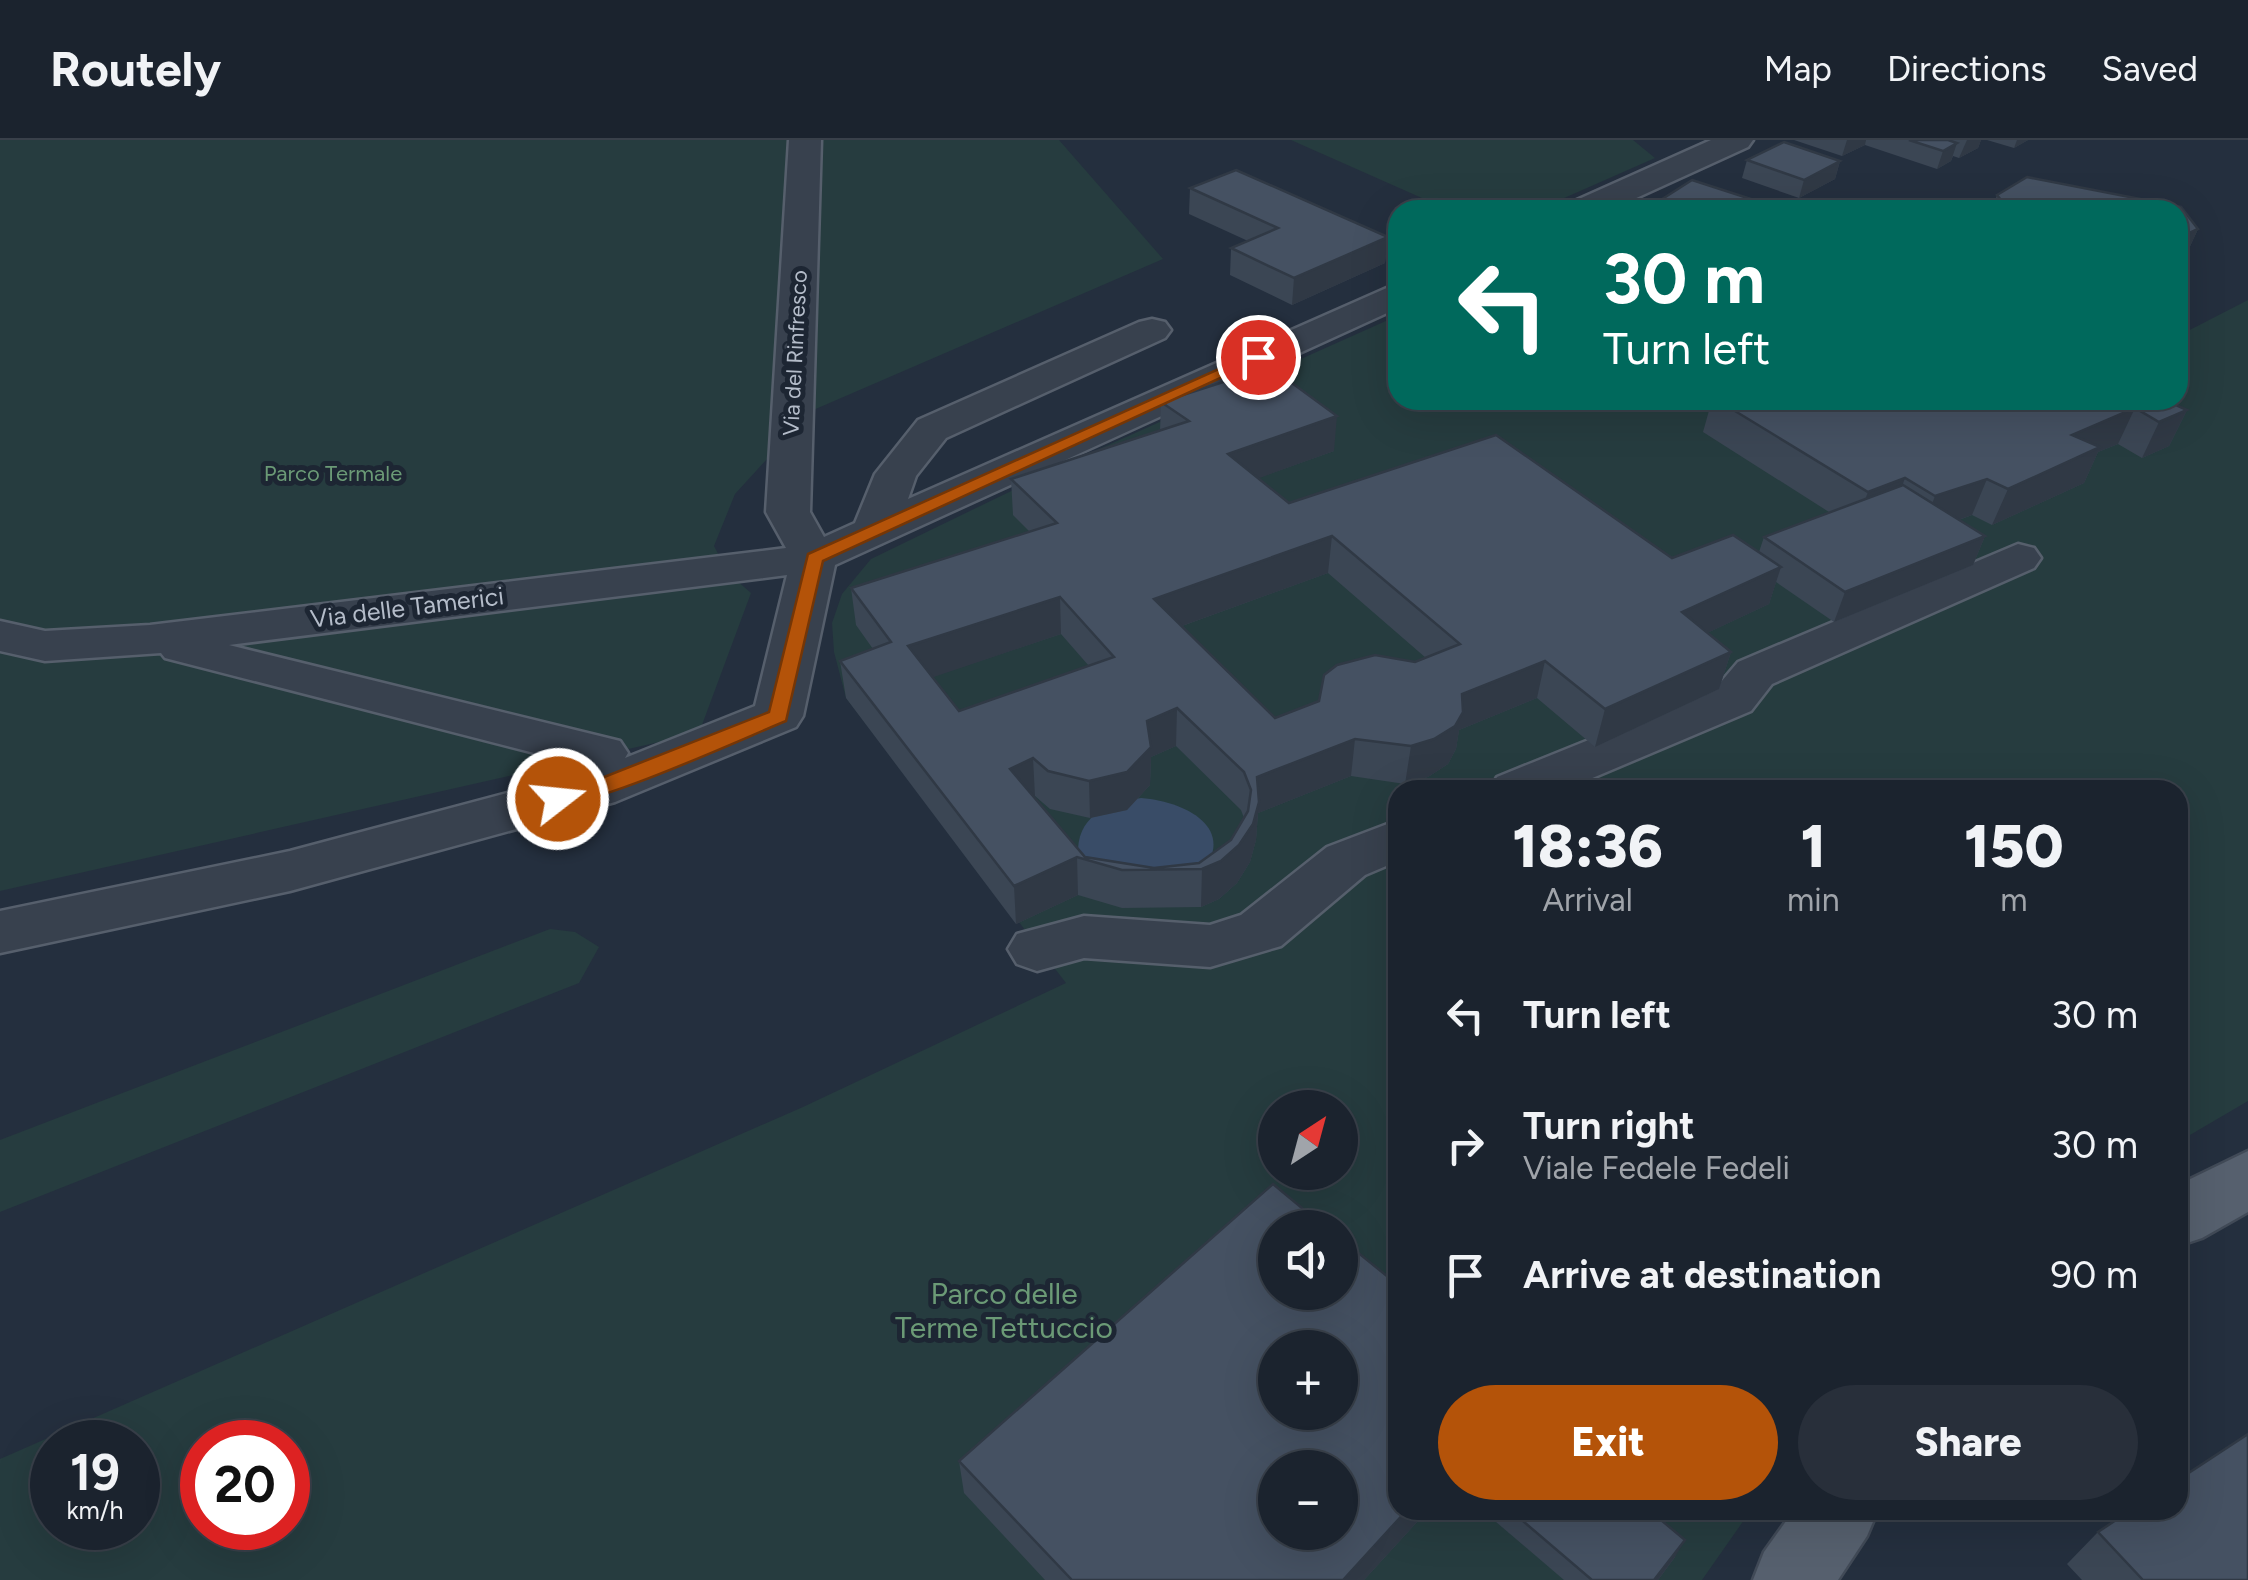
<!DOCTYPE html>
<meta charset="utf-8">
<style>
body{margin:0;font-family:Figtree,sans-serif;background:#282f3a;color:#f1f3f6;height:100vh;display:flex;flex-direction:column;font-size:38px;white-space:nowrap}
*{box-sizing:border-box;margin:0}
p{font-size:32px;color:#a0a4aa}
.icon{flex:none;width:55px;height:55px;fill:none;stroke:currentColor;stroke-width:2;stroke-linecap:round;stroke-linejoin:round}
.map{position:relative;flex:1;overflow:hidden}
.drawer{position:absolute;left:1388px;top:640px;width:800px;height:740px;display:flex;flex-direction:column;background:#1b232e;border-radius:30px;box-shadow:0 10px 40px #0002,0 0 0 2px #39404a}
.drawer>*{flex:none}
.guide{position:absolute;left:1388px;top:60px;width:800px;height:210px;border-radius:30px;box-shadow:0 10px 40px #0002,0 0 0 2px #39404a;background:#00695c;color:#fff;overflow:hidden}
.needle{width:65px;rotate:36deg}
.tools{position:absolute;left:1258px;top:950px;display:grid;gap:20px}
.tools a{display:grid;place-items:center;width:100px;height:100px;border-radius:50%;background:#1b232e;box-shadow:0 10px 40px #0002,0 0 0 2px #39404a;font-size:50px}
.speed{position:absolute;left:30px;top:1280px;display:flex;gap:20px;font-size:50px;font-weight:700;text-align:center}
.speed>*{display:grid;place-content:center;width:130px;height:130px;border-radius:50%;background:#1b232e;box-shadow:0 10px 40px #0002,0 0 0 2px #39404a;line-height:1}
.speed small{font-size:25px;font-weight:400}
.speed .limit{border:15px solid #d22;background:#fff;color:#111}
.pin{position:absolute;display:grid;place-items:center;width:85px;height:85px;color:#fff;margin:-42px;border:5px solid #fff;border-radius:50%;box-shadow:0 2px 10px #0007}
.me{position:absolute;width:110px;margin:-55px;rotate:74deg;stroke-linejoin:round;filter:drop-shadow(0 0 8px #0008)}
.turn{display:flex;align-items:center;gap:35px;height:210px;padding:0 50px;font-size:45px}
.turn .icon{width:130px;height:130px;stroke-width:2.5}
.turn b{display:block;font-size:70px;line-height:85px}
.eta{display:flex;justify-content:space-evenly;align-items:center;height:170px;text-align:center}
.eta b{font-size:60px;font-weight:800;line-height:70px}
.primary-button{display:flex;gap:20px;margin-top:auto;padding:20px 50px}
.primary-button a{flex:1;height:115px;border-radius:60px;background:#b45309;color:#fff;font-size:40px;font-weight:800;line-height:115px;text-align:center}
.primary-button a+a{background:#282f3a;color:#f1f3f6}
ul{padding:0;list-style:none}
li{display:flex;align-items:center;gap:30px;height:130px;padding:0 50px}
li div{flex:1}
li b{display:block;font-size:38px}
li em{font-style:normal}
header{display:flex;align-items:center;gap:60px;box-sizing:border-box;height:140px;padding:0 50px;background:#1b232e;border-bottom:2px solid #39404a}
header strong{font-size:48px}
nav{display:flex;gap:55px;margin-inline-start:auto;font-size:35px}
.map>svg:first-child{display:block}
.green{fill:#263c3f;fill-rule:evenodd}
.water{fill:#394c67}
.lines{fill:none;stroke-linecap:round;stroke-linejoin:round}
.minor-casing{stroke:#565f6c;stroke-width:5}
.major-casing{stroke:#414a57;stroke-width:5}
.minor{fill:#38414e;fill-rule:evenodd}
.major{fill:#56606e;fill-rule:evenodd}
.wall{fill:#3b4654;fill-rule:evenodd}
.shaded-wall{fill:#303945}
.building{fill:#455162;stroke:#303945;stroke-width:2.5;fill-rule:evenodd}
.route{fill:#b45309;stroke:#753606;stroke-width:2.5}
.labels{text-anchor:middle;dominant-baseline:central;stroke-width:10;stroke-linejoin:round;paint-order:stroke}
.far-street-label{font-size:22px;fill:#b4bcc9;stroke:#1d2633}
.far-park-label{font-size:22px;fill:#6b9a76;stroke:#1d2633}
.street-label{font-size:25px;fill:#b4bcc9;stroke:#1d2633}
.near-park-label{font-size:30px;fill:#6b9a76;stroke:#1d2633}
</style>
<header>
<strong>Routely</strong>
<nav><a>Map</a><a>Directions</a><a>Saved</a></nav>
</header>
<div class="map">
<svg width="2248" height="1440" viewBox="0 0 2248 1440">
<rect width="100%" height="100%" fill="#242f3e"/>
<!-- green -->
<g class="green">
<path d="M 0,0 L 1059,0 L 1163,119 L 811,271 L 735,354 L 714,406 L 728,433 L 751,453 L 699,593 L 0,751 Z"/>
<path d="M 1291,0 L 1633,0 L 1655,18 L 1537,70 L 1449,70 Z"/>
<path d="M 2248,160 L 2248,961 L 2178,1002 L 2178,650 L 1398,650 L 1398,1370 L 1751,1370 L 1702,1440 L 0,1440 L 0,1319 L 803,967 L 1066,843 L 846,558 L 834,512 L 832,483 L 842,454 L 871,419 L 1077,319 L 1397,176 L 1398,260 L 2178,260 L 2178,196 ZM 1275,968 L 1340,968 L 1340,1032 L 1275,1032 ZM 1275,1088 L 1340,1088 L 1340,1152 L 1275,1152 ZM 1275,1208 L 1340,1208 L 1340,1272 L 1275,1272 ZM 52,1302 L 138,1302 L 138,1388 L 52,1388 ZM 202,1302 L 288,1302 L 288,1388 L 202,1388 ZM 1275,1328 L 1340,1328 L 1340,1392 L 1275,1392 Z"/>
<path d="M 550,789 L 575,792 L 599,807 L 579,843 L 0,1072 L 0,1000 Z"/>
</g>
<!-- water -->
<path class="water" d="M 1141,658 C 1190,662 1243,692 1194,742 L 1078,716 C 1076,676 1106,664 1141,658 Z"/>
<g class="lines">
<!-- minor casing -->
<g class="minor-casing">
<g id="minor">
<path d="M 789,0 L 821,0 L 810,372 L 824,397 L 855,383 L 875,334 L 918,280 L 1139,182 L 1152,179 L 1165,182 L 1171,190 L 1165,198 L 946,298 L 916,336 L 908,359 L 1398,143 L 1398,168 L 835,425 L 803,576 L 796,587 L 615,662 L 290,751 L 0,813 L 0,771 L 290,711 L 597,629 L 165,518 L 161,513 L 45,521 L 0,511 L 0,481 L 45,491 L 150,485 L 786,408 L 766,372 ZM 787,435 L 755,566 L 625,618 L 628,613 L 620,601 L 229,505 Z"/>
<path d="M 1711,0 L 1753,0 L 1748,7 L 1610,70 L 1565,70 L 1570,63 Z"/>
<path d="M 2018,404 L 2034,408 L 2041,418 L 2034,428 L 1772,544 L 1751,571 L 1564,650 L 1490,650 L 1497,637 L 1715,549 L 1738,522 Z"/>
<path d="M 1398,680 L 1398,721 L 1365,735 L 1281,806 L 1210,827 L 1084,818 L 1037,831 L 1017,824 L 1008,809 L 1017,794 L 1084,776 L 1210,785 L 1241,775 L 1327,707 Z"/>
</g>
</g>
<!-- major casing -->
<g class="major-casing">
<g id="major">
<path d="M 2248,1011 L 2248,1072 L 2202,1098 L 2178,1106 L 2178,1045 Z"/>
<path d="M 1794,1370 L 1878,1370 L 1867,1396 L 1838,1440 L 1753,1440 L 1764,1412 Z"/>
</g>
</g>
<!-- minor -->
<use href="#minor" class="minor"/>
<!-- major -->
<use href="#major" class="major"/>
</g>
<!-- wall -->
<g class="wall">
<path d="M 1794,0 L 1981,0 L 1978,8 L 1959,18 L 1953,16 L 1951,21 L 1937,29 L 1865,5 L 1842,16 Z"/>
<path d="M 1987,0 L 2028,0 L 2014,8 Z"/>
<path d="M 1747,20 L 1840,21 L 1835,39 L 1799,58 L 1742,38 Z"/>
<path d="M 2027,37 L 2181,67 L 2198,89 L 2186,115 L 2178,119 L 2178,70 L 1992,70 L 1997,55 Z"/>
<path d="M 1190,48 L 1388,97 L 1385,123 L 1292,165 L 1230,135 L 1231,108 L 1248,101 L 1189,74 Z"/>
<path d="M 1712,260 L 2165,260 L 2187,270 L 2169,306 L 2142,318 L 2118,304 L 2098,312 L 2084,343 L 1992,385 L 1972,375 L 1959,380 L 1985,396 L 1973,425 L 1834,482 L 1776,442 L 1769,464 L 1707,493 L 1731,512 L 1719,549 L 1595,607 L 1537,558 L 1459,590 L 1456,609 L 1448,624 L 1428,637 L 1405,644 L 1351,636 L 1258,673 L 1256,700 L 1250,722 L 1237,743 L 1219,759 L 1201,767 L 1122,768 L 1078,755 L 1016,784 L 846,558 L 840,521 L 873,509 L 856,485 L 851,448 L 1030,392 L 1013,375 L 1011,339 L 1160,291 L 1161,262 L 1334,311 L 1258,338 L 1289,363 L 1672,418 L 1759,412 L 1764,397 L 1829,372 L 1703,292 ZM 1328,433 L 1426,518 L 1275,578 L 1182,486 ZM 1061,494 L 1089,526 L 959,571 L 932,537 ZM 1176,606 L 1241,670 L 1244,678 L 1231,700 L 1199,723 L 1154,728 L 1085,717 L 1034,657 L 1035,656 L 1050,669 L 1090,678 L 1127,670 L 1150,645 L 1151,617 Z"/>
<path d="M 959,1321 L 1398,1370 L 1428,1370 L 1364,1440 L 1045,1440 L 964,1353 Z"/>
<path d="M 1482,1370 L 1649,1370 L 1675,1417 L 1658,1440 L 1564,1440 Z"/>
<path d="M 2098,1392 L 2248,1440 L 2082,1440 L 2067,1424 Z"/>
</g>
<!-- shaded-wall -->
<g class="shaded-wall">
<path d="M 1847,0 L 1866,0 L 1865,5 L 1842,16 Z"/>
<path d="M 1967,0 L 1981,0 L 1978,8 L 1959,18 Z"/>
<path d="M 2017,0 L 2028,0 L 2014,8 Z"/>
<path d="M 1957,3 L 1951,21 L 1937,29 L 1943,11 Z"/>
<path d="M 1840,21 L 1835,39 L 1799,58 L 1804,40 Z"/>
<path d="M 2198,89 L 2186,115 L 2178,119 L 2178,106 L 2185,95 Z"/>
<path d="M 1388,97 L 1385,123 L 1292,165 L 1294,138 Z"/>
<path d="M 2135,268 L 2118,304 L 2098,312 L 2084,343 L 1992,385 L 2008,349 L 2072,295 Z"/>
<path d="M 2187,270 L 2169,306 L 2142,318 L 2159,282 Z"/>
<path d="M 1337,276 L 1334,311 L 1226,350 L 1228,314 Z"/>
<path d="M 1905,338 L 1892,374 L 1854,388 L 1868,352 Z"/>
<path d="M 1987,339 L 1972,375 L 1921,393 L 1935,356 Z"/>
<path d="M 1332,396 L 1328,433 L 1154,496 L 1154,459 Z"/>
<path d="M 1985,396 L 1973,425 L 1834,482 L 1845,452 Z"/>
<path d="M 1781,427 L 1769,464 L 1671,510 L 1682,472 Z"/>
<path d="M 1060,457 L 1061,494 L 913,544 L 908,506 Z"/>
<path d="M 1731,512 L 1719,549 L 1595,607 L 1605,569 Z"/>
<path d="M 1545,521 L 1537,558 L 1459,590 L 1456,609 L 1448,624 L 1428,637 L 1405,644 L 1411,606 L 1462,554 Z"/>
<path d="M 1177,568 L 1176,606 L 1151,617 L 1150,645 L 1127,670 L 1090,678 L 1089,641 L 1147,581 Z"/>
<path d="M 1355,599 L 1351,636 L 1258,673 L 1256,700 L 1250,722 L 1237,743 L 1219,759 L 1201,767 L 1202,729 L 1239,705 L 1257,637 Z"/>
<path d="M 1033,618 L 1035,656 L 1012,667 L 1010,629 Z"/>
<path d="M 1077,717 L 1078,755 L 1016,784 L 1014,746 Z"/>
<path d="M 1407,1370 L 1428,1370 L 1364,1440 L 1343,1440 Z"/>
<path d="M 1685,1400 L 1675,1417 L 1658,1440 L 1654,1440 Z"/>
</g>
<!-- building -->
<g class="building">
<path d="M 1909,0 L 1948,0 L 1957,3 L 1943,11 Z"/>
<path d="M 1784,2 L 1840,21 L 1804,40 L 1747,20 Z"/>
<path d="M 1236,30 L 1388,97 L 1294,138 L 1231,108 L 1278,88 L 1190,48 Z"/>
<path d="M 2027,37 L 2181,67 L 2198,89 L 2185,95 L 2178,106 L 2178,70 L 2009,70 L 1997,55 Z"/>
<path d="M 1692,40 L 1760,62 L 1748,70 L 1645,70 Z"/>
<path d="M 1270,227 L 1337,276 L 1228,314 L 1289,363 L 1496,295 L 1672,418 L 1733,395 L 1781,427 L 1682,472 L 1731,512 L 1605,569 L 1545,521 L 1462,554 L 1463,572 L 1455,586 L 1434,599 L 1411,606 L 1355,599 L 1257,637 L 1259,662 L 1253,684 L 1239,705 L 1221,721 L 1202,729 L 1122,730 L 1077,717 L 1014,746 L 840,521 L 891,502 L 851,448 L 1057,383 L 1011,339 L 1189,281 L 1161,262 ZM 1332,396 L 1460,504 L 1415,522 L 1375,515 L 1337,525 L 1324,535 L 1319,561 L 1275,578 L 1154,459 ZM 1060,457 L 1114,517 L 959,571 L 908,506 ZM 1177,568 L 1244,632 L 1251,650 L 1248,671 L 1231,700 L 1199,723 L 1154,728 L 1085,717 L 1010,629 L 1033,618 L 1048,631 L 1089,641 L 1127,632 L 1151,607 L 1147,581 Z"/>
<path d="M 1717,260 L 2165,260 L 2187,270 L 2159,282 L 2135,268 L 2072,295 L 2100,307 L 2008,349 L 1987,339 L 1935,356 L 1905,338 L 1868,352 Z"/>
<path d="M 1903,345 L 1985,396 L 1845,452 L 1764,397 Z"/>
<path d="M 1273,1044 L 1326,1088 L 1275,1088 L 1275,1152 L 1340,1152 L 1340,1098 L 1398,1145 L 1398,1370 L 1407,1370 L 1343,1440 L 1072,1440 L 959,1321 ZM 1275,1208 L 1340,1208 L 1340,1272 L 1275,1272 ZM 1275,1328 L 1340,1328 L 1340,1392 L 1275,1392 Z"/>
<path d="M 2248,1294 L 2248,1440 L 2143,1440 L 2098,1392 L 2131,1370 L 2178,1370 L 2178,1340 Z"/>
<path d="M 1510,1370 L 1649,1370 L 1685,1400 L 1654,1440 L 1592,1440 Z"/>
</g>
<!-- route -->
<path class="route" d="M 1252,214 L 1266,217 L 823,421 L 786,581 C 746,597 582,673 550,664 L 547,659 L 550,654 L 589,643 L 769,572 L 808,414 Z"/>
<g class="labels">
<!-- far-street labels -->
<g class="far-street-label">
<text transform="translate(795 213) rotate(-87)">Via del Rinfresco</text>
</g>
<!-- far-park labels -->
<g class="far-park-label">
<text x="333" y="333">Parco Termale</text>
</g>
<!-- street labels -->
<g class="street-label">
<text transform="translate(407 467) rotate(-7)">Via delle Tamerici</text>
</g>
<!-- near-park labels -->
<g class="near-park-label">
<text x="1004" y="1153">Parco delle<tspan x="1004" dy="34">Terme Tettuccio</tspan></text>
</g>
</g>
</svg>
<div class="tools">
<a><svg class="needle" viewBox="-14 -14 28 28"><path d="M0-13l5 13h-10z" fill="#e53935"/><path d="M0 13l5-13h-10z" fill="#a0a4aa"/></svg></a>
<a><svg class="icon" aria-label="sound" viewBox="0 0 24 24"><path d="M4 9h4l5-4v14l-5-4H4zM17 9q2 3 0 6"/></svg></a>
<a>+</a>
<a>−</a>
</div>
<div class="speed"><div>19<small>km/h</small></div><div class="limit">20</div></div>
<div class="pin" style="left:1258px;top:217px;background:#d93025"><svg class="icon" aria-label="arrive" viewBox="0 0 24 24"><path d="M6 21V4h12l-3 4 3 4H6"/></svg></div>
<svg class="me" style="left:558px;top:659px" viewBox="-20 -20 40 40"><circle r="17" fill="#b45309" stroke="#fff" stroke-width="3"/><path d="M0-11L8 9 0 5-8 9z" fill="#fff"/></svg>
<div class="guide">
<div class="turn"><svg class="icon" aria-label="left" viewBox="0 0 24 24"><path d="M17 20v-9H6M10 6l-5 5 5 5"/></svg><div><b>30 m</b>Turn left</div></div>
</div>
<section class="drawer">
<div class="eta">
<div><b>18:36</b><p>Arrival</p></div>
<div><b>1</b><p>min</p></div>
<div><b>150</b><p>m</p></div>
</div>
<ul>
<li><svg class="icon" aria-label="left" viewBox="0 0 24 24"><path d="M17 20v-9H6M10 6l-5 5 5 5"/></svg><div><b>Turn left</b></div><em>30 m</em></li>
<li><svg class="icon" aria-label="right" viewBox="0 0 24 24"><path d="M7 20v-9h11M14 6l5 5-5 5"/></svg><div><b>Turn right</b><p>Viale Fedele Fedeli</p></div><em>30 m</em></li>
<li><svg class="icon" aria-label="arrive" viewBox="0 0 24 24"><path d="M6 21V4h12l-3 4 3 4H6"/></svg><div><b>Arrive at destination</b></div><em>90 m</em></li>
</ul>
<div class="primary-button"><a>Exit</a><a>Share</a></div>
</section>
</div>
